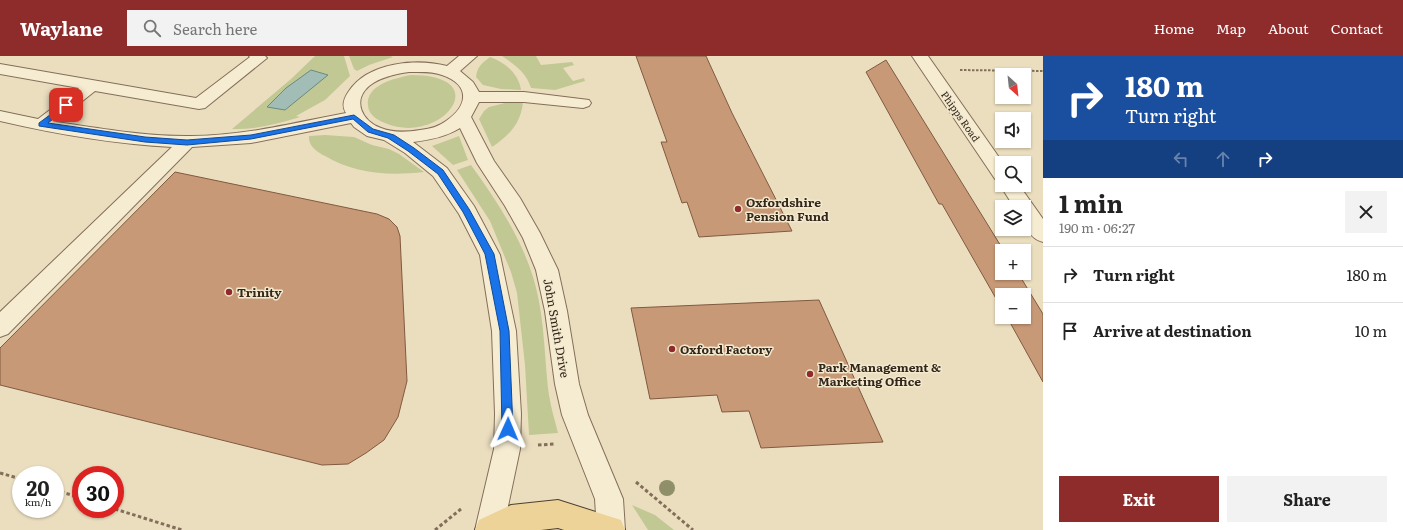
<!DOCTYPE html>
<meta charset="utf-8">
<style>
body{margin:0;font-family:Literata,serif;background:#f2f2f2;color:#222;height:100vh;display:flex;flex-direction:column;font-size:15px;white-space:nowrap}
*{box-sizing:border-box;margin:0}
p{font-size:13px;color:#767676}
.icon{flex:none;width:22px;height:22px;fill:none;stroke:currentColor;stroke-width:2;stroke-linecap:round;stroke-linejoin:round}
.map{position:relative;flex:1;overflow:hidden}
.sheet{display:flex;flex-direction:column;background:#fff;width:360px}
.sheet>*{flex:none}
.banner{background:#1a4fa0;color:#fff;overflow:hidden}
.needle{width:26px;rotate:153deg}
.controls{position:absolute;left:995px;top:12px;display:grid;gap:8px}
.controls a{display:grid;place-items:center;width:36px;height:36px;border-radius:0px;background:#fff;box-shadow:0 1px 3px #0004;font-size:20px}
.speed{position:absolute;left:12px;top:410px;display:flex;gap:8px;font-size:20px;font-weight:700;text-align:center}
.speed>*{display:grid;place-content:center;width:52px;height:52px;border-radius:50%;background:#fff;box-shadow:0 1px 3px #0004;line-height:1}
.speed small{font-size:10px;font-weight:400}
.speed .limit{border:6px solid #d22;background:#fff;color:#111}
.pin{position:absolute;display:grid;place-items:center;width:34px;height:34px;color:#fff;margin:-17px;border-radius:8px;box-shadow:0 2px 6px #0006}
.me{position:absolute;width:44px;margin:-22px;rotate:1deg;stroke-linejoin:round;filter:drop-shadow(0 0 3px #0008)}
.turn{display:flex;align-items:center;gap:14px;height:84px;padding:0 16px;font-size:18px}
.turn .icon{width:52px;height:52px;stroke-width:2.5}
.turn b{display:block;font-size:28px;line-height:34px}
.lanes{display:flex;align-items:center;height:38px;padding:0 16px;background:#0003;justify-content:center;gap:20px;direction:ltr}
.lanes .off{opacity:.35}
.round{display:grid;place-items:center;flex:none;width:42px;height:42px;border-radius:0px;background:#f2f2f2}
.headline{display:flex;align-items:center;justify-content:space-between;height:68px;padding:0 16px}
h1{font-size:24px;font-weight:700;line-height:30px}
.action{display:flex;gap:8px;margin-top:auto;padding:8px 16px}
.action a{flex:1;height:46px;border-radius:0px;background:#8e2c2c;color:#fff;font-size:16px;font-weight:700;line-height:46px;text-align:center}
.action a+a{background:#f2f2f2;color:#222}
ul{padding:0;list-style:none}
li{display:flex;align-items:center;gap:12px;height:56px;padding:0 16px;border-top:1px solid #e0e0e0}
li div{flex:1}
li b{display:block;font-size:15px}
li em{font-style:normal}
header{display:flex;align-items:center;gap:24px;box-sizing:border-box;height:56px;padding:0 20px;background:#8e2c2c;color:#fff}
header strong{font-size:19px}
nav{display:flex;gap:22px;margin-inline-start:auto;font-size:14px}
.search{width:280px;height:36px;background:#f2f2f2;display:flex;align-items:center;gap:10px;box-sizing:border-box;padding:0 14px;border-radius:0px;color:#767676;font-size:15px}
main{display:flex;flex:1;min-height:0}
.map>svg:first-child{display:block}
.green{fill:#c1c894}
.water{fill:#a2bdb5;stroke:#6a8a82}
.building{fill:#c79977;stroke:#805a40}
.lines{fill:none;stroke-linecap:round;stroke-linejoin:round}
.minor-casing{stroke:#836f59;stroke-width:2}
.major-casing{stroke:#503e2d;stroke-width:2}
.path-far1{stroke:#836f59;stroke-width:2;stroke-dasharray:2.5 1.5;stroke-linecap:butt}
.path{stroke:#836f59;stroke-width:3;stroke-dasharray:3.5 2.5;stroke-linecap:butt}
.minor{fill:#f6ecd2;fill-rule:evenodd}
.major{fill:#edd398;fill-rule:evenodd}
.tree{fill:#8f8f6a}
.route{fill:#1a73e8;stroke:#114b97}
.poi-dot{fill:#8e2c2c;stroke:#f3e9ce;stroke-width:1.5}
.labels{text-anchor:middle;dominant-baseline:central;stroke-width:3;stroke-linejoin:round;paint-order:stroke}
.far-street-label{font-size:10px;fill:#33271c;stroke:#f3e9ce}
.poi-label{font-size:12px;font-weight:bold;fill:#33271c;stroke:#f3e9ce;text-anchor:start}
.street-label{font-size:12px;fill:#33271c;stroke:#f3e9ce}
</style>
<header>
<strong>Waylane</strong>
<div class="search"><svg class="icon" aria-label="search" viewBox="0 0 24 24"><circle cx="10" cy="10" r="6"/><path d="M15 15l6 6"/></svg>Search here</div>
<nav><a>Home</a><a>Map</a><a>About</a><a>Contact</a></nav>
</header>
<main>
<div class="map">
<svg width="1043" height="474" viewBox="0 0 1043 474">
<rect width="100%" height="100%" fill="#ebdebf"/>
<!-- green -->
<g class="green">
<path d="M 315,0 L 344,0 L 350,20 L 325,44 L 296,60 L 300,61 C 277,68 255,74 232,73 L 291,23 Z"/>
<path d="M 349,0 L 390,0 L 393,1 L 369,9 L 357,15 L 354,13 Z"/>
<path d="M 502,0 L 536,0 L 541,9 L 572,6 L 574,9 L 563,12 L 573,25 L 584,22 L 585,25 L 555,34 L 531,32 C 526,16 515,9 502,0 Z"/>
<path d="M 490,1 C 505,6 519,18 521,34 L 501,33 L 483,29 L 476,21 C 477,11 482,7 490,1 Z"/>
<path d="M 411,19 C 498,19 440,91 385,67 C 377,64 369,59 368,50 C 365,29 395,22 411,19 Z"/>
<path d="M 523,46 C 521,67 509,80 492,91 L 479,63 L 484,55 L 489,51 L 505,47 Z"/>
<path d="M 325,79 L 354,81 L 372,89 L 389,93 L 399,98 L 424,116 C 389,120 355,118 325,100 C 317,96 308,90 309,80 Z"/>
<path d="M 459,80 L 468,104 L 453,109 L 432,90 Z"/>
<path d="M 471,109 C 496,144 520,179 533,221 C 545,259 544,300 549,339 C 551,352 555,365 558,377 L 529,379 L 525,309 L 517,237 L 511,216 L 490,165 L 457,114 Z"/>
<path d="M 632,449 L 655,459 L 674,474 L 648,474 Z"/>
</g>
<!-- water -->
<path class="water" d="M 311,14 L 328,19 L 285,54 L 267,51 L 286,32 Z"/>
<!-- building -->
<g class="building">
<path d="M 636,0 L 706,0 L 732,57 L 792,175 L 699,181 L 687,146 L 682,147 L 661,86 L 667,86 Z"/>
<path d="M 886,4 L 1004,195 L 1002,195 L 1002,217 L 1018,217 L 1043,258 L 1043,326 L 1007,261 L 1024,261 L 1024,239 L 1002,239 L 1002,253 L 942,148 L 939,148 L 866,16 Z"/>
<path d="M 175,116 L 377,158 L 389,163 L 397,171 L 400,180 L 407,325 L 398,361 L 384,384 L 366,397 L 348,408 L 322,409 L 0,329 L 0,292 Z"/>
<path d="M 819,244 L 883,386 L 761,392 L 749,355 L 722,356 L 717,339 L 650,343 L 631,252 Z"/>
</g>
<g class="lines">
<!-- minor casing -->
<g class="minor-casing">
<g id="minor">
<path d="M 249,0 L 265,0 L 267,2 L 205,52 L 199,53 L 95,35 L 56,66 C 99,72 142,80 186,80 C 240,81 293,67 346,57 C 341,49 344,42 349,35 C 368,6 417,2 447,10 L 459,0 L 477,0 L 460,15 L 473,26 L 479,36 L 524,36 L 589,44 L 591,47 L 589,50 L 583,52 L 524,46 L 479,46 L 471,61 L 494,105 L 520,142 L 540,177 L 558,214 L 567,255 L 579,328 L 588,359 L 623,443 L 625,474 L 597,474 L 595,443 L 562,359 L 555,328 L 545,255 L 536,214 L 523,182 L 505,150 L 477,107 L 460,72 C 446,81 429,84 413,86 L 447,112 L 474,150 L 500,199 L 516,275 L 521,358 L 520,393 L 503,474 L 475,474 L 494,393 L 495,358 L 492,275 L 480,199 L 459,158 L 433,120 L 405,97 L 384,84 L 367,80 L 354,71 L 351,67 L 251,87 L 192,91 L 8,278 L 0,281 L 0,256 L 172,91 C 114,88 56,78 0,65 L 0,55 L 38,63 L 79,32 L 0,18 L 0,8 L 196,42 L 250,1 ZM 409,16 C 420,16 432,15 442,19 C 471,29 468,50 446,65 C 438,71 429,73 420,74 C 407,76 393,77 381,72 C 362,65 352,45 369,30 C 380,21 395,18 409,16 Z"/>
<path d="M 912,0 L 928,0 L 1003,107 L 1002,107 L 1002,129 L 1019,129 L 1043,163 L 1043,186 C 1027,182 1024,166 1024,151 L 1014,151 L 1000,129 L 1002,125 L 995,123 Z"/>
</g>
</g>
<!-- major casing -->
<g class="major-casing">
<path id="major" d="M 558,444 L 621,464 L 625,474 L 564,474 L 558,472 L 541,474 L 475,474 L 479,464 L 511,449 Z"/>
</g>
<!-- path-far1 -->
<path class="path-far1" d="M 960,14 L 1043,15"/>
<!-- path -->
<g class="path">
<path d="M 538,389 L 555,388"/>
<path d="M 0,417 L 21,423"/>
<path d="M 636,426 L 693,474"/>
<path d="M 55,434 L 81,442"/>
<path d="M 115,453 L 182,474"/>
<path d="M 435,474 L 461,453"/>
</g>
<!-- minor -->
<use href="#minor" class="minor"/>
<!-- major -->
<use href="#major" class="major"/>
</g>
<!-- trees -->
<circle class="tree" cx="667" cy="432" r="8"/>
<!-- route -->
<path class="route" d="M 66,47 L 69,49 L 68,51 L 48,67 L 145,81 L 187,84 L 251,79 L 354,59 L 373,73 L 394,79 L 414,92 L 443,114 L 469,153 L 494,198 L 509,275 L 513,373 L 511,376 L 508,378 L 504,376 L 502,373 L 500,275 L 485,198 L 463,156 L 438,118 L 408,95 L 388,82 L 368,76 L 353,63 L 251,83 L 187,89 L 145,86 L 39,70 L 39,67 Z"/>
<!-- markers -->
<g class="poi-dot">
<circle cx="738" cy="153" r="4"/>
<circle cx="229" cy="236" r="4"/>
<circle cx="672" cy="293" r="4"/>
<circle cx="810" cy="318" r="4"/>
</g>
<g class="labels">
<!-- far-street labels -->
<g class="far-street-label">
<text transform="translate(961 60) rotate(55)">Phipps Road</text>
</g>
<!-- poi labels -->
<g class="poi-label">
<text x="746" y="146">Oxfordshire<tspan x="746" dy="14">Pension Fund</tspan></text>
<text x="237" y="236">Trinity</text>
<text x="680" y="293">Oxford Factory</text>
<text x="818" y="311">Park Management &amp;<tspan x="818" dy="14">Marketing Office</tspan></text>
</g>
<!-- street labels -->
<g class="street-label">
<text transform="translate(557 272) rotate(80)">John Smith Drive</text>
</g>
</g>
</svg>
<div class="controls">
<a><svg class="needle" viewBox="-14 -14 28 28"><path d="M0-13l5 13h-10z" fill="#e53935"/><path d="M0 13l5-13h-10z" fill="#767676"/></svg></a>
<a><svg class="icon" aria-label="sound" viewBox="0 0 24 24"><path d="M4 9h4l5-4v14l-5-4H4zM17 9q2 3 0 6"/></svg></a>
<a><svg class="icon" aria-label="search" viewBox="0 0 24 24"><circle cx="10" cy="10" r="6"/><path d="M15 15l6 6"/></svg></a>
<a><svg class="icon" aria-label="layers" viewBox="0 0 24 24"><path d="M12 4l9 5-9 5-9-5zM3 14l9 5 9-5"/></svg></a>
<a>+</a>
<a>−</a>
</div>
<div class="speed"><div>20<small>km/h</small></div><div class="limit">30</div></div>
<div class="pin" style="left:66px;top:49px;background:#d93025"><svg class="icon" aria-label="arrive" viewBox="0 0 24 24"><path d="M6 21V4h12l-3 4 3 4H6"/></svg></div>
<svg class="me" style="left:508px;top:373px" viewBox="-20 -20 40 40"><path d="M0-17L14 15 0 8-14 15z" fill="#1a73e8" stroke="#fff" stroke-width="4"/></svg>
</div>
<section class="sheet">
<div class="banner">
<div class="turn"><svg class="icon" aria-label="right" viewBox="0 0 24 24"><path d="M7 20v-9h11M14 6l5 5-5 5"/></svg><div><b>180 m</b>Turn right</div></div>
<div class="lanes"><svg class="icon off" aria-label="left" viewBox="0 0 24 24"><path d="M17 20v-9H6M10 6l-5 5 5 5"/></svg><svg class="icon off" aria-label="ahead" viewBox="0 0 24 24"><path d="M12 20V5M6 11l6-6 6 6"/></svg><svg class="icon" aria-label="right" viewBox="0 0 24 24"><path d="M7 20v-9h11M14 6l5 5-5 5"/></svg></div>
</div>
<div class="headline"><div><h1>1 min</h1><p>190 m · 06:27</p></div><a class="round"><svg class="icon" aria-label="close" viewBox="0 0 24 24"><path d="M6 6l12 12M18 6L6 18"/></svg></a></div>
<ul>
<li><svg class="icon" aria-label="right" viewBox="0 0 24 24"><path d="M7 20v-9h11M14 6l5 5-5 5"/></svg><div><b>Turn right</b></div><em>180 m</em></li>
<li><svg class="icon" aria-label="arrive" viewBox="0 0 24 24"><path d="M6 21V4h12l-3 4 3 4H6"/></svg><div><b>Arrive at destination</b></div><em>10 m</em></li>
</ul>
<div class="action"><a>Exit</a><a>Share</a></div>
</section>
</main>
